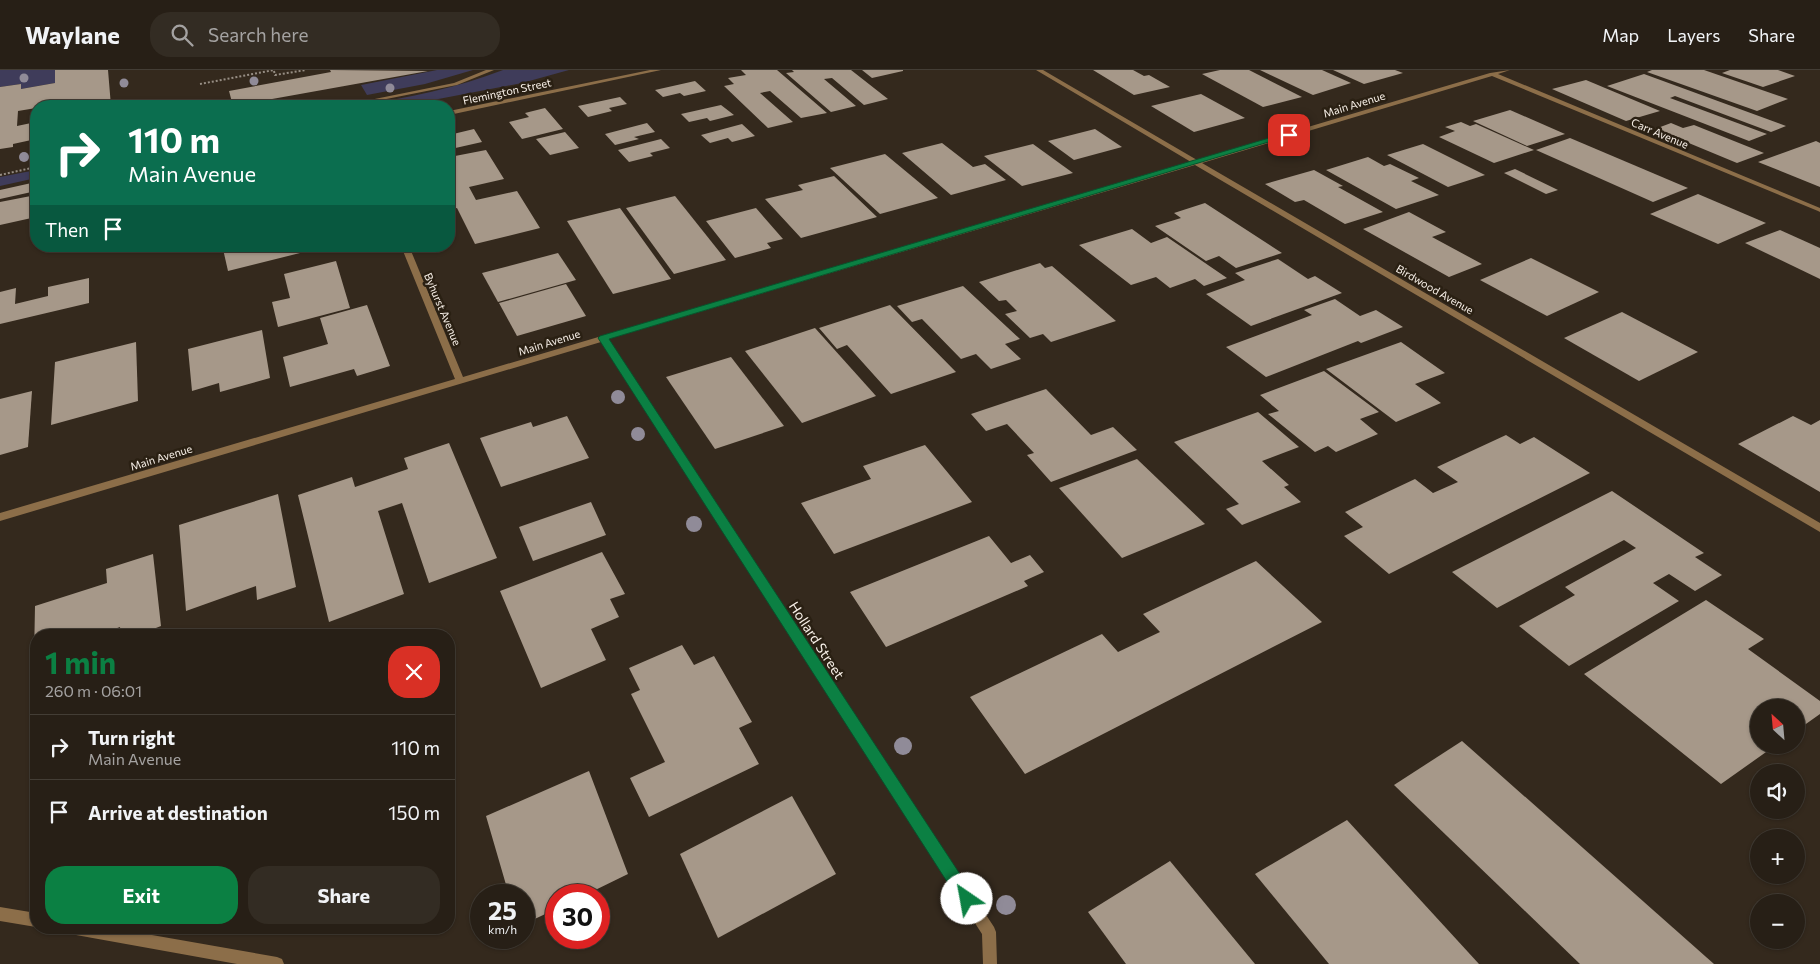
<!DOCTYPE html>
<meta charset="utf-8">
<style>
body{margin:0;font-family:Commissioner,sans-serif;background:#332c23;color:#f1f3f6;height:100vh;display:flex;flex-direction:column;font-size:19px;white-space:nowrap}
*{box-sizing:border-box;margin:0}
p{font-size:16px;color:#a4a2a1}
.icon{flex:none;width:28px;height:28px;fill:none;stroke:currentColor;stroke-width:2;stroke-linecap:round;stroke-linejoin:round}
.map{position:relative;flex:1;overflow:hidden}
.drawer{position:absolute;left:30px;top:559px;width:425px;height:305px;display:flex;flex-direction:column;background:#271f16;border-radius:20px;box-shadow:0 1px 4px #0004,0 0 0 1px #433d35}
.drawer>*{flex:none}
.banner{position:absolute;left:30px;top:30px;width:425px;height:152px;border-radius:20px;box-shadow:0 1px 4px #0004,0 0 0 1px #433d35;background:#0b6e4f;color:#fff;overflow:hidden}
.needle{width:32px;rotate:334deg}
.buttons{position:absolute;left:1750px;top:629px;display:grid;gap:10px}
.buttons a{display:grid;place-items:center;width:55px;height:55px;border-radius:50%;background:#271f16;box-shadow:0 1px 4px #0004,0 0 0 1px #433d35;font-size:25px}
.speed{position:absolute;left:470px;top:814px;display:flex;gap:10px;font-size:25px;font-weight:700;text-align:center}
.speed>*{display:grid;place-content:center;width:65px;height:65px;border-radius:50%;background:#271f16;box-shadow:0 1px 4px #0004,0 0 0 1px #433d35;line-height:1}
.speed small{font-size:12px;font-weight:400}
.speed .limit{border:8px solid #d22;background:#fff;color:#111}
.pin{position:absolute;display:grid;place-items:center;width:42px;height:42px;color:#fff;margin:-21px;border-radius:10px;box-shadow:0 2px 8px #0006}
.me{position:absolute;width:55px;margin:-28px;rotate:327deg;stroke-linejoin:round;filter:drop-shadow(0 0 4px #0008)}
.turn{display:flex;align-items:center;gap:18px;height:105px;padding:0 15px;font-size:22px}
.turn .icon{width:65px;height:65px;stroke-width:2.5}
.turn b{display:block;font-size:35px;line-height:42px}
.then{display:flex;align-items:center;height:48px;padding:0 15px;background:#0003;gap:10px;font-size:19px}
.round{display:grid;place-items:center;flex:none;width:52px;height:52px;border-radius:20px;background:#332c23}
.overview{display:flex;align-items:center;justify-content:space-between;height:85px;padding:0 15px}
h1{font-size:30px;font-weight:700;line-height:38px;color:#0b8043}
.primary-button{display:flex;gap:10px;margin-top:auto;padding:10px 15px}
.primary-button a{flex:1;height:58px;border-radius:20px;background:#0b8043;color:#fff;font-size:20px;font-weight:700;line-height:58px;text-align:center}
.primary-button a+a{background:#332c23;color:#f1f3f6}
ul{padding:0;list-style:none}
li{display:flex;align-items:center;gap:15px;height:65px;padding:0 15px;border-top:1px solid #433d35}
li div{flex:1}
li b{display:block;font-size:19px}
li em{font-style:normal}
header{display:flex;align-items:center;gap:30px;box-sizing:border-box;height:70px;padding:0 25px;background:#271f16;border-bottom:1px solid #433d35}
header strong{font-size:24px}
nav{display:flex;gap:28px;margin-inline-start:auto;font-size:18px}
.search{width:350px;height:45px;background:#332c23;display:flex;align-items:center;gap:12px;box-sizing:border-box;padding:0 18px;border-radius:20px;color:#a4a2a1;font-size:19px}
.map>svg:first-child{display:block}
.green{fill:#3f3c5a}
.building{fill:#a69889}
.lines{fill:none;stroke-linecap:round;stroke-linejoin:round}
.path{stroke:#978e84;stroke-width:2;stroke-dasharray:2 2;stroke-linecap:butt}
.service{fill:#8c6e49;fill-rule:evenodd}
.minor{fill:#8c6e49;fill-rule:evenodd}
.tree{fill:#908b98}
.route{fill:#0b8043;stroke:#07532c}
.labels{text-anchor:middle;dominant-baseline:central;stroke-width:5;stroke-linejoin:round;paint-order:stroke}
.far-street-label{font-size:11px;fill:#f9f1e9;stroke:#2a2013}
.street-label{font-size:14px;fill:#f9f1e9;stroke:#2a2013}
</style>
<header>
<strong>Waylane</strong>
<div class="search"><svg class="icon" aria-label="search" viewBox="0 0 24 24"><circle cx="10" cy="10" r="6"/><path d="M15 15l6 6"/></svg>Search here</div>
<nav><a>Map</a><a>Layers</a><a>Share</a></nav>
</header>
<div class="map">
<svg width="1820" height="894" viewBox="0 0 1820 894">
<rect width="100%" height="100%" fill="#34291d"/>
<!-- green -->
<g class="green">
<path d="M 0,0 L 55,0 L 55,13 L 21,19 L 21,14 L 0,17 Z"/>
<path d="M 437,0 L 473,0 L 425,14 L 367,25 L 361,15 Z"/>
<path d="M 503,0 L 569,0 L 522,13 L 402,36 L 360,36 C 409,27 457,18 503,0 Z"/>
<path d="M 36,100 L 36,108 L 0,116 L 0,107 Z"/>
</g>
<!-- building -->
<g class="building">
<path d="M 55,0 L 108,0 L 111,36 L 68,36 L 68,32 L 36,36 L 36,38 L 18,41 L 17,56 L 36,52 L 36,69 L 13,74 L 13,77 L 0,79 L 0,17 L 21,14 L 21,19 L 55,13 Z"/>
<path d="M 330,0 L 428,1 L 233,36 L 229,21 L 331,2 Z"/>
<path d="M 741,0 L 777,0 L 827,43 L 801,48 L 770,21 L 760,23 L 793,52 L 768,58 L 724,16 L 734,14 L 728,8 L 746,5 Z"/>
<path d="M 792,0 L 851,0 L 888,29 L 864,35 L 832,8 L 824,9 L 856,36 L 831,42 L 786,3 L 794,2 Z"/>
<path d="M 862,0 L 903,0 L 903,1 L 872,8 Z"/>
<path d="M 1093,0 L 1133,0 L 1144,6 L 1149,5 L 1170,17 L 1134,25 Z"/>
<path d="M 1220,0 L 1249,0 L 1302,27 L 1263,37 L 1202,4 Z"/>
<path d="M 1260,0 L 1322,0 L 1351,13 L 1313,25 Z"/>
<path d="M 1333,0 L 1395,0 L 1403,3 L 1364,14 Z"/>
<path d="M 1652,0 L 1704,0 L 1788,29 L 1757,41 L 1647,2 Z"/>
<path d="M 1730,0 L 1778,0 L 1795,6 L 1763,17 L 1722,3 Z"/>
<path d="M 1644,4 L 1786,56 L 1771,62 L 1675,26 L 1670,28 L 1767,64 L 1749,71 L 1607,16 Z"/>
<path d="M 1586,10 L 1660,41 L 1626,51 L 1552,19 Z"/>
<path d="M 695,11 L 706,21 L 684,26 L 680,23 L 663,27 L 655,20 Z"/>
<path d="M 1201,24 L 1245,48 L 1194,62 L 1151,36 Z"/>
<path d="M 620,27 L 627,34 L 609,38 L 612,41 L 588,47 L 578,36 Z"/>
<path d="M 721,35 L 734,45 L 710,51 L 707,48 L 689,52 L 681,44 Z"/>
<path d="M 545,38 L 563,59 L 522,69 L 509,52 L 529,47 L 525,43 Z"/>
<path d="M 1510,40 L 1565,64 L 1527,76 L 1473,51 Z"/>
<path d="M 1461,52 L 1470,56 L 1476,54 L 1534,80 L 1494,93 L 1439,67 L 1455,61 L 1445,57 Z"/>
<path d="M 647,53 L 655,62 L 634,67 L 639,69 L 615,75 L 605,64 Z"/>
<path d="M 1671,53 L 1683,58 L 1694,55 L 1764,83 L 1737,93 L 1655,59 Z"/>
<path d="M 742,54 L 755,66 L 732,72 L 728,68 L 710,73 L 701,65 Z"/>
<path d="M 474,59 L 482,72 L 451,79 L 455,86 L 486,80 L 504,109 L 469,117 L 476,130 L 517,121 L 540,158 L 475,174 L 457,138 L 449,140 L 449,65 Z"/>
<path d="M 1095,59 L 1122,77 L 1074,90 L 1048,71 Z"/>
<path d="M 565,62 L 579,78 L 550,85 L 536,69 Z"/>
<path d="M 1570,68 L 1688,118 L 1653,132 L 1536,80 Z"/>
<path d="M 661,69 L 670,78 L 650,83 L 653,86 L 629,92 L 618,80 Z"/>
<path d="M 1816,71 L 1820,73 L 1820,117 L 1758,92 Z"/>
<path d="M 942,73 L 973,97 L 985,94 L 1006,110 L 951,125 L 902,83 Z"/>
<path d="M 1033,74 L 1073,103 L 1022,116 L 984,86 Z"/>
<path d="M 1423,74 L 1485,105 L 1448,117 L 1387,85 Z"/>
<path d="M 885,84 L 938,128 L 880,144 L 830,98 Z"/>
<path d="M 1368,87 L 1384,96 L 1390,94 L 1419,108 L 1411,111 L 1439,125 L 1396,139 L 1326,100 Z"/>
<path d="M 1515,99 L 1558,120 L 1546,124 L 1504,103 Z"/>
<path d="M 1314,100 L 1343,116 L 1338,117 L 1383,142 L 1345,154 L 1304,130 L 1295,132 L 1265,114 Z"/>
<path d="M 834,106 L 877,147 L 801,168 L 765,129 L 803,120 L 798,115 Z"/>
<path d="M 36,112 L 36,121 L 0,129 L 0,120 Z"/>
<path d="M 1698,124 L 1766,153 L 1718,174 L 1650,144 Z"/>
<path d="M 36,125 L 36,147 L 0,155 L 0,132 Z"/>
<path d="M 675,126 L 726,190 L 674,204 L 626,138 Z"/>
<path d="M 1205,133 L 1282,183 L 1236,198 L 1219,186 L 1206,191 L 1155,156 L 1181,148 L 1174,143 Z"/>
<path d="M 620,138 L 671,209 L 613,224 L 567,151 Z"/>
<path d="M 756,138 L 783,169 L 767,173 L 771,178 L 735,188 L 706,151 Z"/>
<path d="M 1409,142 L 1446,162 L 1432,167 L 1482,194 L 1449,207 L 1363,159 Z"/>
<path d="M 1132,159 L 1151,173 L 1167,167 L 1227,208 L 1204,216 L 1195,209 L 1170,218 L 1156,207 L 1131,215 L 1079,175 Z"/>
<path d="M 1780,160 L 1820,178 L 1820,209 L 1745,173 Z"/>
<path d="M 237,176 L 298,176 L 300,183 L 228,201 L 223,179 Z"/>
<path d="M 558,183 L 576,210 L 498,232 L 482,203 Z"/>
<path d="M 1531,188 L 1599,222 L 1547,246 L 1480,210 Z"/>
<path d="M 1278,189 L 1308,209 L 1315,206 L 1342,223 L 1251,256 L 1206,224 L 1245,210 L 1235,203 Z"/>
<path d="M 336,191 L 350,238 L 278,257 L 272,232 L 290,228 L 284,204 Z"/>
<path d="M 1040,193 L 1045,198 L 1052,196 L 1116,251 L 1051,272 L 1043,264 L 1030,268 L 1005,244 L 1017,241 L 1006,230 L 999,231 L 979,212 Z"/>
<path d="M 89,208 L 89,233 L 0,254 L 0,222 L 16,218 L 15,234 L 48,226 L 48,217 Z"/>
<path d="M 566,214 L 586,246 L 517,266 L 499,233 Z"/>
<path d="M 963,216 L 1020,269 L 1005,274 L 1021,289 L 991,299 L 976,284 L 961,289 L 922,249 L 912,252 L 897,236 Z"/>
<path d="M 1335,229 L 1360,246 L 1376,240 L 1403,257 L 1361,273 L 1358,271 L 1266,307 L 1226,277 L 1312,245 L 1304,240 Z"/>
<path d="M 367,235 L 390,296 L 357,306 L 354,299 L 290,317 L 283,287 L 328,274 L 320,248 Z"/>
<path d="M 890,235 L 956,302 L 891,324 L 847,275 L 837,279 L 819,258 Z"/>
<path d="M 1622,242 L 1698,282 L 1639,311 L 1564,268 Z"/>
<path d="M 815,258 L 876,326 L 802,353 L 745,281 Z"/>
<path d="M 262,260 L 270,308 L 220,322 L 219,313 L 192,321 L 188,279 Z"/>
<path d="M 136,272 L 138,331 L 51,355 L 55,292 Z"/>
<path d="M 1401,272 L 1445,303 L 1415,314 L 1441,333 L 1396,352 L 1326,299 Z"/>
<path d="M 731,287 L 784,356 L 715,379 L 666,307 Z"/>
<path d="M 1324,301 L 1379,342 L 1360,349 L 1378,364 L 1336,382 L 1328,376 L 1315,382 L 1268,344 L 1279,341 L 1260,325 Z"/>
<path d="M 1046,319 L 1091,365 L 1113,357 L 1137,380 L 1051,412 L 1027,385 L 1034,383 L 1007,354 L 986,361 L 971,344 Z"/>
<path d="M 32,321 L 28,377 L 0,385 L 0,329 Z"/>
<path d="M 1258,342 L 1299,377 L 1262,391 L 1289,415 L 1284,417 L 1301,432 L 1242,455 L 1226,439 L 1239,434 L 1174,372 Z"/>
<path d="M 567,346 L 589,388 L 501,417 L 480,368 L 531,352 L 533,357 Z"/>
<path d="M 1793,346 L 1811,355 L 1820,350 L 1820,422 L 1738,374 Z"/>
<path d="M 1506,365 L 1520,374 L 1534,367 L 1590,403 L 1389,504 L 1344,466 L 1363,457 L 1345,442 L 1415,409 L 1433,423 L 1458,412 L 1437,397 Z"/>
<path d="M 449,373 L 497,488 L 429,513 L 402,433 L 378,441 L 404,524 L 329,552 L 298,425 L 352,407 L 355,417 L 408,399 L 404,388 Z"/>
<path d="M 925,375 L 972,432 L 834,484 L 801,433 L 871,409 L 863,396 Z"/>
<path d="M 1137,389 L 1205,454 L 1122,488 L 1059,418 Z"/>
<path d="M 1612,421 L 1704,483 L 1695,487 L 1722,505 L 1695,521 L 1669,504 L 1653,513 L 1679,531 L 1569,596 L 1519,556 L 1575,525 L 1565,517 L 1636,478 L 1624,470 L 1497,538 L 1452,502 Z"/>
<path d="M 278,424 L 296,517 L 257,530 L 256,516 L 186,541 L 179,455 Z"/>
<path d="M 591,432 L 606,465 L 533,491 L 519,457 Z"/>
<path d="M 989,466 L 1011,493 L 1030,485 L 1044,502 L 1024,511 L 1028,516 L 886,577 L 850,522 Z"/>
<path d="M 602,482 L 625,524 L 610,529 L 619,547 L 591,559 L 606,590 L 541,618 L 500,521 Z"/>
<path d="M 153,484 L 161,556 L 138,565 L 121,565 L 120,557 L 98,565 L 36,565 L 36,587 L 34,588 L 35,536 L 107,513 L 106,499 Z"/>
<path d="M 1256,491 L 1322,552 L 1025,704 L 970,627 L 1102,564 L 1118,582 L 1160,562 L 1143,544 Z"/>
<path d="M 1706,530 L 1764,569 L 1748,579 L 1820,631 L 1820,644 L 1796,661 L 1796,638 L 1759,638 L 1759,675 L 1776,675 L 1721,714 L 1584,604 Z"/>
<path d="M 682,575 L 694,595 L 714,586 L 752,652 L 739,658 L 759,694 L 649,747 L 630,708 L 665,692 L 631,624 L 640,620 L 629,598 Z"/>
<path d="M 1462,671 L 1714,894 L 1580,894 L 1394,715 Z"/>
<path d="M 589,701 L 628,804 L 585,825 L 556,825 L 556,839 L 524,854 L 524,825 L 509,825 L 486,746 Z"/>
<path d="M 792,726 L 836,804 L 718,868 L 680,784 Z"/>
<path d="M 1347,750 L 1479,894 L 1329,894 L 1255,804 Z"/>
<path d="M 1170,791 L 1255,894 L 1126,894 L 1088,842 Z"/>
</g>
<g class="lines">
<!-- path -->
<g class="path">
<path d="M 274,1 L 275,5 L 306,0"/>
<path d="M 200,14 L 274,0"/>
<path d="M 0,105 L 36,97"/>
</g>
<!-- service -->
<path class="service" d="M 486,0 L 494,0 L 457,15 L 351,36 L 340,36 L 454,13 Z"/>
<!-- minor -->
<g class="minor">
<path d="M 650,0 L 661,0 L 449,45 L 449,41 Z"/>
<path d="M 1036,0 L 1043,0 L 1197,90 L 1490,3 L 1510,0 L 1498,4 L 1820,138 L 1820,142 L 1818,141 L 1492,6 L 1202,93 L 1820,453 L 1820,462 L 1195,95 L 608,269 L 994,857 L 996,862 L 997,894 L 983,894 L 982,864 L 601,272 L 0,451 L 0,443 L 455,309 L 401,176 L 409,176 L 463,307 L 1191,92 Z"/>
<path d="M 0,837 L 36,843 L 36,857 L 0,851 Z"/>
<path d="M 69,858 L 112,858 L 277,887 L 282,889 L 284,894 L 237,894 L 76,865 L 71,863 Z"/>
</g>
</g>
<!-- trees -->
<g class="tree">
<circle cx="24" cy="8" r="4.5"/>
<circle cx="254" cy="11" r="4.5"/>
<circle cx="124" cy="13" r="4.5"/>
<circle cx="390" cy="18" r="4.5"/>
<circle cx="24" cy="87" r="5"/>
<circle cx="618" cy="327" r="7"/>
<circle cx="638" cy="364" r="7"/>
<circle cx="694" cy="454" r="8"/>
<circle cx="903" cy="676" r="9"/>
<circle cx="1006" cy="835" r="10"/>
</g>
<!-- route -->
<path class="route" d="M 1286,63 L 1292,65 L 609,269 L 973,824 L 975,829 L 973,835 L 967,837 L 962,835 L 598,268 L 600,266 Z"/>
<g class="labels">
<!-- far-street labels -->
<g class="far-street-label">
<text transform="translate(507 21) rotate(-12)">Flemington Street</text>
<text transform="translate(1354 34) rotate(-17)">Main Avenue</text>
<text transform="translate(1660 63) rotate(23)">Carr Avenue</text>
<text transform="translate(1435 219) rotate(30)">Birdwood Avenue</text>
<text transform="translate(443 239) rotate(67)">Byhurst Avenue</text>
<text transform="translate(549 272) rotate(-17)">Main Avenue</text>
<text transform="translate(161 387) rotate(-17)">Main Avenue</text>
</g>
<!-- street labels -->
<g class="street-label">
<text transform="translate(817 570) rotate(57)">Hollard Street</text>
</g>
</g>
</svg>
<div class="buttons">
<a><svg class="needle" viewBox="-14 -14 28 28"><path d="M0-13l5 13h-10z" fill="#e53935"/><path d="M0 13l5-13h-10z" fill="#a4a2a1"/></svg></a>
<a><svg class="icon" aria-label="sound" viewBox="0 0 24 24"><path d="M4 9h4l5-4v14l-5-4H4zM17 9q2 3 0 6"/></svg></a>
<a>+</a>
<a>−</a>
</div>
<div class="speed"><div>25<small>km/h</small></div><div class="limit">30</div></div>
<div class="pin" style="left:1289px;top:65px;background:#d93025"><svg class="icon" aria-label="arrive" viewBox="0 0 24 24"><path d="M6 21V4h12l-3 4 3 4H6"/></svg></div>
<svg class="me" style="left:967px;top:829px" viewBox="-20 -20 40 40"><circle r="19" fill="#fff"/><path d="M0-13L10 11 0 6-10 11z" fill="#0b8043"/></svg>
<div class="banner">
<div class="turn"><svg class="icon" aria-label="right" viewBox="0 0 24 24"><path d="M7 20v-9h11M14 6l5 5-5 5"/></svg><div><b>110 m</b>Main Avenue</div></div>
<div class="then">Then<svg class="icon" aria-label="arrive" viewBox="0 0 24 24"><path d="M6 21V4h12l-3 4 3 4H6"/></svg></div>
</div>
<section class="drawer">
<div class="overview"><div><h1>1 min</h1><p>260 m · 06:01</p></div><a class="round" style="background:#d93025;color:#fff"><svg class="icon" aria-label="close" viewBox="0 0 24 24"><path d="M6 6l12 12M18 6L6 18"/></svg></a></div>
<ul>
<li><svg class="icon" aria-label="right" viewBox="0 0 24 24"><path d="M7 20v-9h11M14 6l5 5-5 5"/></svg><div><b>Turn right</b><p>Main Avenue</p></div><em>110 m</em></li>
<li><svg class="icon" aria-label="arrive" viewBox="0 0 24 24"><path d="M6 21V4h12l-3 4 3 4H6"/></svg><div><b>Arrive at destination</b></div><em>150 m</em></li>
</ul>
<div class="primary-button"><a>Exit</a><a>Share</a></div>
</section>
</div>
